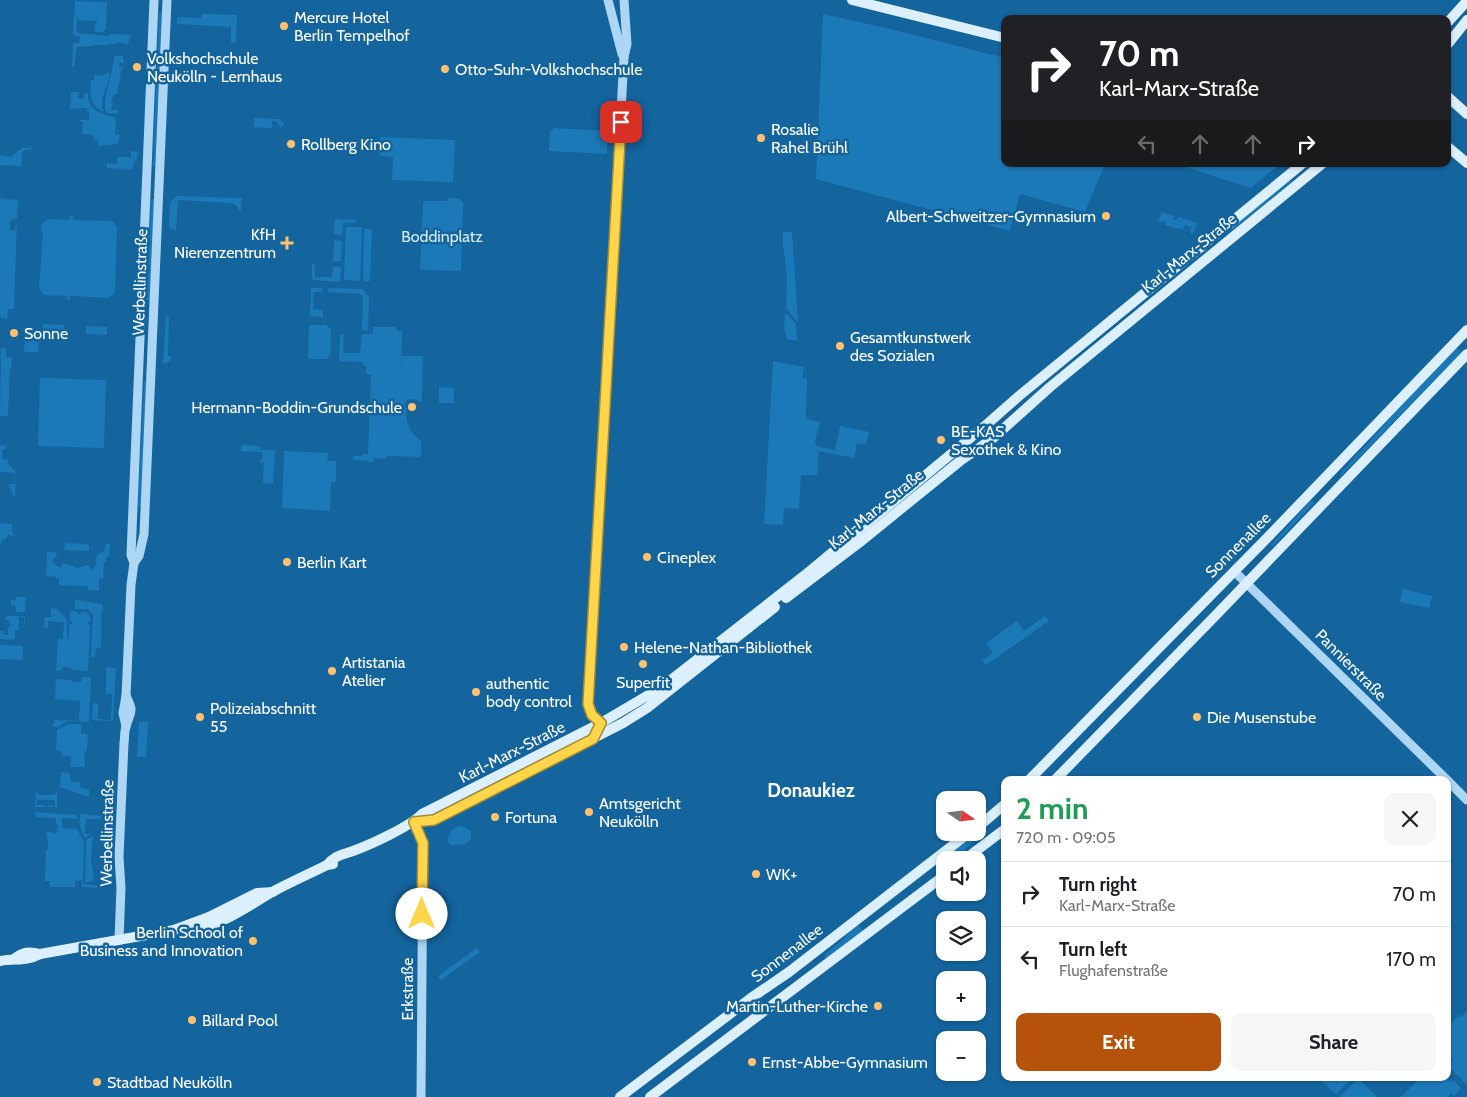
<!DOCTYPE html>
<meta charset="utf-8">
<style>
body{margin:0;font-family:Cabin,sans-serif;background:#f6f6f6;color:#202124;height:100vh;display:flex;flex-direction:column;font-size:19px;white-space:nowrap}
*{box-sizing:border-box;margin:0}
p{font-size:16px;color:#757577}
.icon{flex:none;width:28px;height:28px;fill:none;stroke:currentColor;stroke-width:2;stroke-linecap:round;stroke-linejoin:round}
.map{position:relative;flex:1;overflow:hidden}
.panel{position:absolute;left:1001px;top:776px;width:450px;height:305px;display:flex;flex-direction:column;background:#fff;border-radius:10px;box-shadow:0 1px 4px #0004}
.panel>*{flex:none}
.guide{position:absolute;left:1001px;top:15px;width:450px;height:152px;border-radius:10px;box-shadow:0 1px 4px #0004;background:#202124;color:#fff;overflow:hidden}
.needle{width:32px;rotate:104deg}
.fabs{position:absolute;left:936px;top:791px;display:grid;gap:10px}
.fabs a{display:grid;place-items:center;width:50px;height:50px;border-radius:10px;background:#fff;box-shadow:0 1px 4px #0004;font-size:25px}
.pin{position:absolute;display:grid;place-items:center;width:42px;height:42px;color:#fff;margin:-21px;border-radius:10px;box-shadow:0 2px 8px #0006}
.me{position:absolute;width:55px;margin:-28px;rotate:0deg;stroke-linejoin:round;filter:drop-shadow(0 0 4px #0008)}
.turn{display:flex;align-items:center;gap:18px;height:105px;padding:0 15px;font-size:22px}
.turn .icon{width:65px;height:65px;stroke-width:2.5}
.turn b{display:block;font-size:35px;line-height:42px}
.lanes{display:flex;align-items:center;height:48px;padding:0 15px;background:#0003;justify-content:center;gap:25px;direction:ltr}
.lanes .off{opacity:.35}
.round{display:grid;place-items:center;flex:none;width:52px;height:52px;border-radius:10px;background:#f6f6f6}
.summary{display:flex;align-items:center;justify-content:space-between;height:85px;padding:0 15px}
h1{font-size:30px;font-weight:800;line-height:38px;color:#1e9e55}
.action{display:flex;gap:10px;margin-top:auto;padding:10px 15px}
.action a{flex:1;height:58px;border-radius:10px;background:#b45309;color:#fff;font-size:20px;font-weight:800;line-height:58px;text-align:center}
.action a+a{background:#f6f6f6;color:#202124}
ul{padding:0;list-style:none}
li{display:flex;align-items:center;gap:15px;height:65px;padding:0 15px;border-top:1px solid #e0e0e0}
li div{flex:1}
li b{display:block;font-size:19px}
li em{font-style:normal}
.map>svg:first-child{display:block}
.green{fill:#1c79b8}
.lines{fill:none;stroke-linecap:round;stroke-linejoin:round}
.tertiary{stroke:#acd6f4;stroke-width:9}
.secondary{stroke:#dbeffd;stroke-width:10}
.route-casing{stroke:#a68a30;stroke-width:12}
.route{stroke:#ffd54a;stroke-width:9}
.poi-dot{fill:#ffc16e;stroke:#14649e;stroke-width:2}
.labels{text-anchor:middle;dominant-baseline:central;stroke-width:5;stroke-linejoin:round;paint-order:stroke}
.poi-label{font-size:16px;fill:#fff;stroke:#14649e;text-anchor:start}
.park-label{font-size:16px;fill:#d4edfd;stroke:#14649e}
.street-label{font-size:16px;fill:#fff;stroke:#14649e}
.quarter-label{font-size:19px;font-weight:bold;fill:#fff;stroke:#14649e}
</style>
<div class="map">
<svg width="1467" height="1097" viewBox="0 0 1467 1097">
<rect width="100%" height="100%" fill="#14649e"/>
<!-- green -->
<g class="green">
<path d="M 75,1 L 107,2 L 106,29 L 103,32 L 95,32 L 94,26 L 96,23 L 97,19 L 95,21 L 78,20 L 78,16 L 77,16 L 76,30 L 78,33 L 109,36 L 110,34 L 131,35 L 128,44 L 117,42 L 117,44 L 109,44 L 108,45 L 94,45 L 93,46 L 77,47 L 74,67 L 72,67 L 73,43 L 79,43 L 80,36 L 73,35 Z"/>
<path d="M 159,13 L 162,13 L 155,166 L 153,166 Z"/>
<path d="M 202,14 L 237,15 L 236,43 L 231,43 L 231,27 L 177,24 L 177,17 L 201,18 Z"/>
<path d="M 823,14 L 886,28 L 1005,58 L 1005,164 L 1105,164 L 1085,212 L 1020,194 L 1010,231 L 816,179 Z"/>
<path d="M 114,56 L 123,56 L 123,61 L 124,61 L 124,63 L 119,63 L 119,67 L 123,67 L 121,70 L 120,83 L 119,83 L 117,94 L 114,94 L 113,97 L 112,97 L 111,103 L 113,103 L 111,110 L 118,110 L 118,114 L 107,113 C 100,101 114,72 114,56 Z"/>
<path d="M 108,72 L 110,75 L 102,100 L 102,108 L 104,112 C 89,106 90,94 91,80 L 94,80 L 94,74 L 102,76 Z"/>
<path d="M 71,92 L 79,92 L 78,98 L 84,99 L 84,93 L 88,93 C 87,109 100,114 114,117 L 116,119 L 115,135 L 120,135 L 118,144 L 98,146 L 98,141 L 94,140 L 94,135 L 82,134 L 83,122 L 80,121 L 80,120 L 89,120 L 89,112 L 87,111 L 87,108 L 70,109 Z"/>
<path d="M 254,118 L 279,119 L 285,124 L 281,128 L 276,121 L 272,121 L 272,128 L 254,127 Z"/>
<path d="M 553,128 L 608,131 L 607,154 L 549,151 L 550,131 L 553,131 Z"/>
<path d="M 381,137 L 455,140 L 453,182 L 392,180 L 393,157 L 380,156 Z"/>
<path d="M 32,147 L 31,150 L 24,150 L 22,153 L 21,166 L 0,165 L 0,155 L 11,157 L 22,148 Z"/>
<path d="M 131,151 L 138,152 L 137,159 L 131,170 L 107,168 L 107,163 L 117,164 L 117,157 L 131,157 Z"/>
<path d="M 1176,164 L 1280,164 L 1251,188 Z"/>
<path d="M 1291,180 L 1292,181 L 1233,230 L 1231,228 Z"/>
<path d="M 177,196 L 242,198 L 241,210 L 239,210 L 237,206 L 232,203 L 178,200 L 176,230 L 169,229 L 170,202 Z"/>
<path d="M 0,198 L 13,200 L 16,199 L 18,203 L 17,219 L 13,219 L 12,221 L 10,222 L 10,230 L 15,231 L 17,221 L 14,309 L 8,309 L 7,319 L 1,318 L 0,315 Z"/>
<path d="M 449,198 L 459,199 L 463,203 L 461,270 L 459,271 L 422,270 L 420,268 L 423,203 L 425,201 L 446,201 Z"/>
<path d="M 151,199 L 154,199 L 150,300 L 147,300 Z"/>
<path d="M 1162,212 L 1174,216 L 1173,219 L 1176,220 L 1178,217 L 1197,223 L 1193,234 L 1190,233 L 1191,227 L 1185,225 L 1183,230 L 1165,225 L 1166,222 L 1162,221 L 1161,223 L 1158,222 Z"/>
<path d="M 70,216 L 73,216 L 74,220 L 112,221 L 117,227 L 115,292 L 109,298 L 70,296 L 70,300 L 67,300 L 67,296 L 44,295 L 39,289 L 43,232 L 41,232 L 42,224 L 48,219 L 70,220 Z"/>
<path d="M 335,219 L 356,220 L 356,223 L 343,223 L 342,235 L 334,234 Z"/>
<path d="M 346,227 L 362,227 L 360,281 L 344,280 Z"/>
<path d="M 364,229 L 372,229 L 370,281 L 363,281 Z"/>
<path d="M 783,232 L 792,232 L 798,322 L 786,308 L 787,277 L 783,244 Z"/>
<path d="M 334,240 L 342,241 L 341,261 L 333,261 Z"/>
<path d="M 312,264 L 315,264 L 315,277 L 332,277 L 333,267 L 341,267 L 340,282 L 312,280 Z"/>
<path d="M 311,288 L 322,288 L 322,292 L 314,292 L 313,309 L 323,310 L 323,317 L 310,316 Z"/>
<path d="M 328,288 L 363,289 L 369,298 L 368,331 L 362,330 L 363,297 L 360,294 L 328,292 Z"/>
<path d="M 787,314 L 796,324 L 797,341 L 787,339 L 784,328 L 785,315 Z"/>
<path d="M 166,316 L 169,317 L 168,356 L 171,356 L 171,360 L 163,365 Z"/>
<path d="M 43,324 L 64,325 L 64,333 L 43,332 Z"/>
<path d="M 309,325 L 326,325 L 331,330 L 331,353 L 327,359 L 308,359 Z"/>
<path d="M 86,326 L 107,327 L 107,335 L 86,334 Z"/>
<path d="M 373,327 L 396,327 L 397,331 L 402,331 L 401,385 L 402,356 L 423,356 L 422,403 C 415,399 406,396 404,407 L 407,408 C 405,422 409,432 421,441 L 421,457 L 387,456 L 386,459 L 374,458 L 374,462 L 367,462 L 367,461 L 353,460 L 353,456 L 362,456 L 362,454 L 368,454 L 371,375 L 366,374 L 366,366 L 363,365 L 363,362 L 339,361 L 340,334 L 344,334 L 343,353 L 360,353 L 362,334 L 373,334 Z"/>
<path d="M 25,338 L 39,338 L 38,352 L 24,352 Z"/>
<path d="M 1,348 L 6,348 L 6,357 L 12,357 L 11,368 L 10,368 L 8,416 L 0,416 Z"/>
<path d="M 1457,348 L 1462,352 L 1341,476 L 1340,476 L 1343,470 L 1372,439 L 1394,413 Z"/>
<path d="M 773,361 L 804,367 L 802,378 L 807,379 L 806,419 L 820,422 L 815,442 L 816,446 L 835,450 L 840,426 L 869,432 L 866,445 L 857,443 L 854,458 L 819,451 L 817,475 L 801,475 L 799,509 L 784,508 L 783,525 L 764,524 Z"/>
<path d="M 40,378 L 106,380 L 104,448 L 38,446 Z"/>
<path d="M 144,381 L 146,381 L 141,507 L 138,507 Z"/>
<path d="M 439,387 L 454,388 L 454,403 L 439,403 Z"/>
<path d="M 0,445 L 7,446 L 4,450 L 2,450 L 2,459 L 8,460 L 7,462 L 16,472 L 15,499 L 9,486 L 9,484 L 15,484 L 16,473 L 0,472 Z"/>
<path d="M 241,445 L 260,446 L 260,450 L 275,450 L 273,484 L 263,483 L 264,462 L 259,462 L 263,457 L 262,452 L 241,451 Z"/>
<path d="M 284,451 L 328,453 L 327,461 L 336,461 L 336,482 L 331,482 L 330,511 L 282,508 Z"/>
<path d="M 1310,501 L 1315,502 L 1273,546 L 1271,545 Z"/>
<path d="M 0,523 L 12,524 L 12,534 L 14,534 L 14,536 L 8,534 L 6,539 L 3,539 L 2,543 L 0,545 Z"/>
<path d="M 65,543 L 87,544 L 89,546 L 89,551 L 64,550 Z"/>
<path d="M 105,544 L 110,544 L 109,557 L 106,557 L 106,562 L 104,562 L 103,579 L 99,579 L 99,591 L 88,590 L 88,587 L 85,586 L 59,585 L 59,579 L 56,579 L 56,577 L 46,576 L 47,552 L 56,552 L 57,556 L 52,560 L 54,564 L 60,568 L 64,563 L 77,568 L 88,565 L 91,569 L 93,569 L 97,564 L 95,560 L 98,554 L 105,550 Z"/>
<path d="M 1403,589 L 1432,596 L 1429,608 L 1400,602 Z"/>
<path d="M 16,597 L 26,597 L 25,612 L 16,612 L 15,605 L 11,605 L 11,600 L 16,600 Z"/>
<path d="M 75,600 L 103,604 L 103,611 L 101,611 L 101,647 L 95,649 L 95,657 L 91,657 L 93,615 L 88,609 L 75,609 Z"/>
<path d="M 51,608 L 57,609 L 67,620 L 67,639 L 69,639 L 69,624 L 72,624 L 72,621 L 70,621 L 70,611 L 78,612 L 78,614 L 81,614 L 81,612 L 87,612 L 90,616 L 90,622 L 88,622 L 87,625 L 90,625 L 88,671 L 72,670 L 72,668 L 63,667 L 62,670 L 56,671 L 58,639 L 63,639 L 64,622 L 48,621 L 48,628 L 44,627 L 45,617 L 51,617 Z"/>
<path d="M 8,616 L 25,616 L 24,628 L 22,628 L 24,627 L 24,617 L 19,616 L 19,630 L 15,630 L 15,638 L 12,640 L 0,639 L 0,631 L 3,631 L 4,635 L 8,635 L 8,627 L 10,627 L 9,620 L 5,620 L 5,617 Z"/>
<path d="M 1045,616 L 1049,621 L 986,665 L 982,660 L 993,653 L 986,643 L 1017,621 L 1024,631 Z"/>
<path d="M 0,645 L 23,646 L 23,660 L 0,659 Z"/>
<path d="M 106,667 L 116,668 L 113,721 L 92,720 L 93,703 L 98,704 L 98,719 L 111,720 L 112,694 L 106,694 Z"/>
<path d="M 82,677 L 91,677 L 89,722 L 68,721 L 57,727 L 53,727 L 54,720 L 79,721 L 80,701 L 55,699 L 56,679 L 72,680 L 72,682 L 81,682 Z"/>
<path d="M 139,722 L 148,722 L 146,757 L 137,757 Z"/>
<path d="M 69,724 L 81,724 L 81,734 L 88,734 L 87,750 L 84,753 L 85,767 L 70,767 L 71,756 L 62,756 L 62,752 L 56,750 L 57,730 Z"/>
<path d="M 61,772 L 70,774 L 71,782 L 80,782 L 80,788 L 89,789 L 89,797 L 60,787 Z"/>
<path d="M 36,791 L 39,795 L 54,795 L 57,792 L 57,807 L 47,807 L 47,806 L 55,806 L 55,800 L 37,800 L 37,805 L 45,805 L 45,807 L 35,807 Z"/>
<path d="M 34,812 L 77,815 L 77,819 L 62,818 L 62,828 L 77,829 L 84,842 L 83,884 L 96,885 L 98,888 L 82,887 L 82,880 L 75,881 L 75,887 L 50,887 L 50,881 L 45,881 L 46,850 L 48,849 L 48,843 L 46,833 L 47,831 L 56,834 L 58,825 L 56,824 L 56,818 L 37,817 Z"/>
<path d="M 80,814 L 101,816 L 101,819 L 86,819 L 85,834 L 91,834 L 85,838 C 80,831 79,823 80,814 Z"/>
<path d="M 459,826 C 467,827 473,830 471,839 L 465,844 L 451,845 L 448,842 C 447,835 452,828 459,826 Z"/>
<path d="M 982,831 L 984,834 L 967,847 L 957,860 L 951,853 Z"/>
<path d="M 93,836 L 91,859 L 94,880 L 91,882 L 85,882 L 86,840 Z"/>
<path d="M 857,923 L 863,931 L 826,959 L 824,955 L 843,940 L 850,930 Z"/>
<path d="M 477,948 L 480,952 L 441,980 L 438,976 Z"/>
<path d="M 1467,1011 L 1467,1083 L 1466,1084 L 1448,1066 L 1453,1060 L 1452,1059 L 1448,1064 L 1448,1027 L 1459,1015 L 1461,1017 Z"/>
<path d="M 1325,1078 L 1352,1078 L 1336,1094 L 1322,1081 Z"/>
<path d="M 1358,1078 L 1377,1097 L 1340,1097 Z"/>
<path d="M 1420,1078 L 1446,1078 L 1451,1082 L 1453,1080 L 1461,1088 L 1454,1096 L 1451,1093 L 1447,1097 L 1401,1097 Z"/>
</g>
<g class="lines">
<!-- tertiary -->
<g class="tertiary">
<path d="M 608,0 L 622,54 L 624,57"/>
<path d="M 134,563 L 139,556 L 144,534 L 167,0"/>
<path d="M 1234,571 L 1447,780"/>
<path d="M 601,723 L 592,715 L 588,704 L 624,57 L 627,44 L 624,0"/>
<path d="M 126,726 L 123,713 L 126,696 L 131,585 L 134,563 L 131,555 L 154,0"/>
<path d="M 1448,781 L 1467,800"/>
<path d="M 414,822 L 423,843 L 421,1097"/>
<path d="M 119,940 L 121,888 L 119,857 L 124,743 C 125,738 124,732 126,727 C 130,711 135,713 126,696"/>
</g>
<!-- secondary -->
<g class="secondary">
<path d="M 852,0 L 1005,38"/>
<path d="M 1448,22 L 1467,1"/>
<path d="M 1448,44 L 1467,20"/>
<path d="M 1448,97 L 1467,114"/>
<path d="M 1448,147 L 1467,163"/>
<path d="M 786,598 L 860,542 L 960,461 L 992,439 L 1050,387 L 1322,164"/>
<path d="M 1029,780 L 1268,537 L 1467,330"/>
<path d="M 1055,780 L 1217,614 L 1467,354"/>
<path d="M 414,822 L 433,820 L 440,817 L 623,723 L 647,708 L 775,607"/>
<path d="M 978,827 L 1005,804"/>
<path d="M 964,860 L 1005,829"/>
<path d="M 327,865 C 335,855 342,855 353,851 C 372,844 409,827 422,814 L 601,723 L 662,687 L 805,575 L 986,425 L 1019,396 L 1302,164"/>
<path d="M 185,930 C 216,930 248,906 274,891 C 291,882 309,874 327,865 L 333,864"/>
<path d="M 14,959 C 23,952 29,951 40,954"/>
<path d="M 0,961 C 16,958 25,962 40,954 L 174,930 L 209,917 L 257,893 L 273,892"/>
<path d="M 620,1097 L 751,998 L 789,972 L 970,832"/>
<path d="M 650,1097 L 945,875"/>
</g>
</g>
<g class="lines">
<!-- route casing -->
<g class="route-casing">
<path id="route" d="M 422,914 L 423,843 L 414,822 L 434,820 L 440,817 L 593,739 L 601,723 L 592,715 L 588,704 L 621,122"/>
</g>
<!-- route -->
<use href="#route" class="route"/>
</g>
<!-- markers -->
<g class="poi-dot">
<circle cx="284" cy="26" r="5"/>
<circle cx="137" cy="67" r="5"/>
<circle cx="445" cy="69" r="5"/>
<circle cx="761" cy="138" r="5"/>
<circle cx="291" cy="144" r="5"/>
<circle cx="1106" cy="216" r="5"/>
<path d="M284.5 235.5h5v5h5v5h-5v5h-5v-5h-5v-5h5z"/>
<circle cx="14" cy="333" r="5"/>
<circle cx="840" cy="346" r="5"/>
<circle cx="412" cy="407" r="5"/>
<circle cx="941" cy="440" r="5"/>
<circle cx="647" cy="557" r="5"/>
<circle cx="287" cy="562" r="5"/>
<circle cx="624" cy="647" r="5"/>
<circle cx="643" cy="664" r="5"/>
<circle cx="332" cy="671" r="5"/>
<circle cx="476" cy="692" r="5"/>
<circle cx="200" cy="717" r="5"/>
<circle cx="1197" cy="717" r="5"/>
<circle cx="589" cy="812" r="5"/>
<circle cx="495" cy="817" r="5"/>
<circle cx="756" cy="874" r="5"/>
<circle cx="253" cy="941" r="5"/>
<circle cx="878" cy="1006" r="5"/>
<circle cx="192" cy="1020" r="5"/>
<circle cx="752" cy="1062" r="5"/>
<circle cx="97" cy="1082" r="5"/>
</g>
<g class="labels">
<!-- poi labels -->
<g class="poi-label">
<text x="294" y="17">Mercure Hotel<tspan x="294" dy="18">Berlin Tempelhof</tspan></text>
<text x="147" y="58">Volkshochschule<tspan x="147" dy="18">Neukölln - Lernhaus</tspan></text>
<text x="455" y="69">Otto-Suhr-Volkshochschule</text>
<text x="771" y="129">Rosalie<tspan x="771" dy="18">Rahel Brühl</tspan></text>
<text x="301" y="144">Rollberg Kino</text>
<text x="1096" y="216" text-anchor="end">Albert-Schweitzer-Gymnasium</text>
<text x="276" y="234" text-anchor="end">KfH<tspan x="276" dy="18">Nierenzentrum</tspan></text>
<text x="24" y="333">Sonne</text>
<text x="850" y="337">Gesamtkunstwerk<tspan x="850" dy="18">des Sozialen</tspan></text>
<text x="402" y="407" text-anchor="end">Hermann-Boddin-Grundschule</text>
<text x="951" y="431">BE-KAS<tspan x="951" dy="18">Sexothek &amp; Kino</tspan></text>
<text x="657" y="557">Cineplex</text>
<text x="297" y="562">Berlin Kart</text>
<text x="634" y="647">Helene-Nathan-Bibliothek</text>
<text x="342" y="662">Artistania<tspan x="342" dy="18">Atelier</tspan></text>
<text x="643" y="682" text-anchor="middle">Superfit</text>
<text x="486" y="683">authentic<tspan x="486" dy="18">body control</tspan></text>
<text x="210" y="708">Polizeiabschnitt<tspan x="210" dy="18">55</tspan></text>
<text x="1207" y="717">Die Musenstube</text>
<text x="599" y="803">Amtsgericht<tspan x="599" dy="18">Neukölln</tspan></text>
<text x="505" y="817">Fortuna</text>
<text x="766" y="874">WK+</text>
<text x="243" y="932" text-anchor="end">Berlin School of<tspan x="243" dy="18">Business and Innovation</tspan></text>
<text x="868" y="1006" text-anchor="end">Martin-Luther-Kirche</text>
<text x="202" y="1020">Billard Pool</text>
<text x="762" y="1062">Ernst-Abbe-Gymnasium</text>
<text x="107" y="1082">Stadtbad Neukölln</text>
</g>
<!-- park labels -->
<g class="park-label">
<text x="442" y="236">Boddinplatz</text>
</g>
<!-- street labels -->
<g class="street-label">
<text transform="translate(1189 253) rotate(-39)">Karl-Marx-Straße</text>
<text transform="translate(140 282) rotate(-88)">Werbellinstraße</text>
<text transform="translate(876 509) rotate(-39)">Karl-Marx-Straße</text>
<text transform="translate(1238 545) rotate(-45)">Sonnenallee</text>
<text transform="translate(1351 665) rotate(45)">Pannierstraße</text>
<text transform="translate(512 752) rotate(-27)">Karl-Marx-Straße</text>
<text transform="translate(107 833) rotate(-89)">Werbellinstraße</text>
<text transform="translate(787 953) rotate(-37)">Sonnenallee</text>
<text transform="translate(407 989) rotate(-90)">Erkstraße</text>
</g>
<!-- quarter labels -->
<g class="quarter-label">
<text x="811" y="790">Donaukiez</text>
</g>
</g>
</svg>
<div class="fabs">
<a><svg class="needle" viewBox="-14 -14 28 28"><path d="M0-13l5 13h-10z" fill="#e53935"/><path d="M0 13l5-13h-10z" fill="#757577"/></svg></a>
<a><svg class="icon" aria-label="sound" viewBox="0 0 24 24"><path d="M4 9h4l5-4v14l-5-4H4zM17 9q2 3 0 6"/></svg></a>
<a><svg class="icon" aria-label="layers" viewBox="0 0 24 24"><path d="M12 4l9 5-9 5-9-5zM3 14l9 5 9-5"/></svg></a>
<a>+</a>
<a>−</a>
</div>
<div class="pin" style="left:621px;top:122px;background:#d93025"><svg class="icon" aria-label="arrive" viewBox="0 0 24 24"><path d="M6 21V4h12l-3 4 3 4H6"/></svg></div>
<svg class="me" style="left:422px;top:914px" viewBox="-20 -20 40 40"><circle r="19" fill="#fff"/><path d="M0-13L10 11 0 6-10 11z" fill="#ffd54a"/></svg>
<div class="guide">
<div class="turn"><svg class="icon" aria-label="right" viewBox="0 0 24 24"><path d="M7 20v-9h11M14 6l5 5-5 5"/></svg><div><b>70 m</b>Karl-Marx-Straße</div></div>
<div class="lanes"><svg class="icon off" aria-label="left" viewBox="0 0 24 24"><path d="M17 20v-9H6M10 6l-5 5 5 5"/></svg><svg class="icon off" aria-label="ahead" viewBox="0 0 24 24"><path d="M12 20V5M6 11l6-6 6 6"/></svg><svg class="icon off" aria-label="ahead" viewBox="0 0 24 24"><path d="M12 20V5M6 11l6-6 6 6"/></svg><svg class="icon" aria-label="right" viewBox="0 0 24 24"><path d="M7 20v-9h11M14 6l5 5-5 5"/></svg></div>
</div>
<section class="panel">
<div class="summary"><div><h1>2 min</h1><p>720 m · 09:05</p></div><a class="round"><svg class="icon" aria-label="close" viewBox="0 0 24 24"><path d="M6 6l12 12M18 6L6 18"/></svg></a></div>
<ul>
<li><svg class="icon" aria-label="right" viewBox="0 0 24 24"><path d="M7 20v-9h11M14 6l5 5-5 5"/></svg><div><b>Turn right</b><p>Karl-Marx-Straße</p></div><em>70 m</em></li>
<li><svg class="icon" aria-label="left" viewBox="0 0 24 24"><path d="M17 20v-9H6M10 6l-5 5 5 5"/></svg><div><b>Turn left</b><p>Flughafenstraße</p></div><em>170 m</em></li>
</ul>
<div class="action"><a>Exit</a><a>Share</a></div>
</section>
</div>
